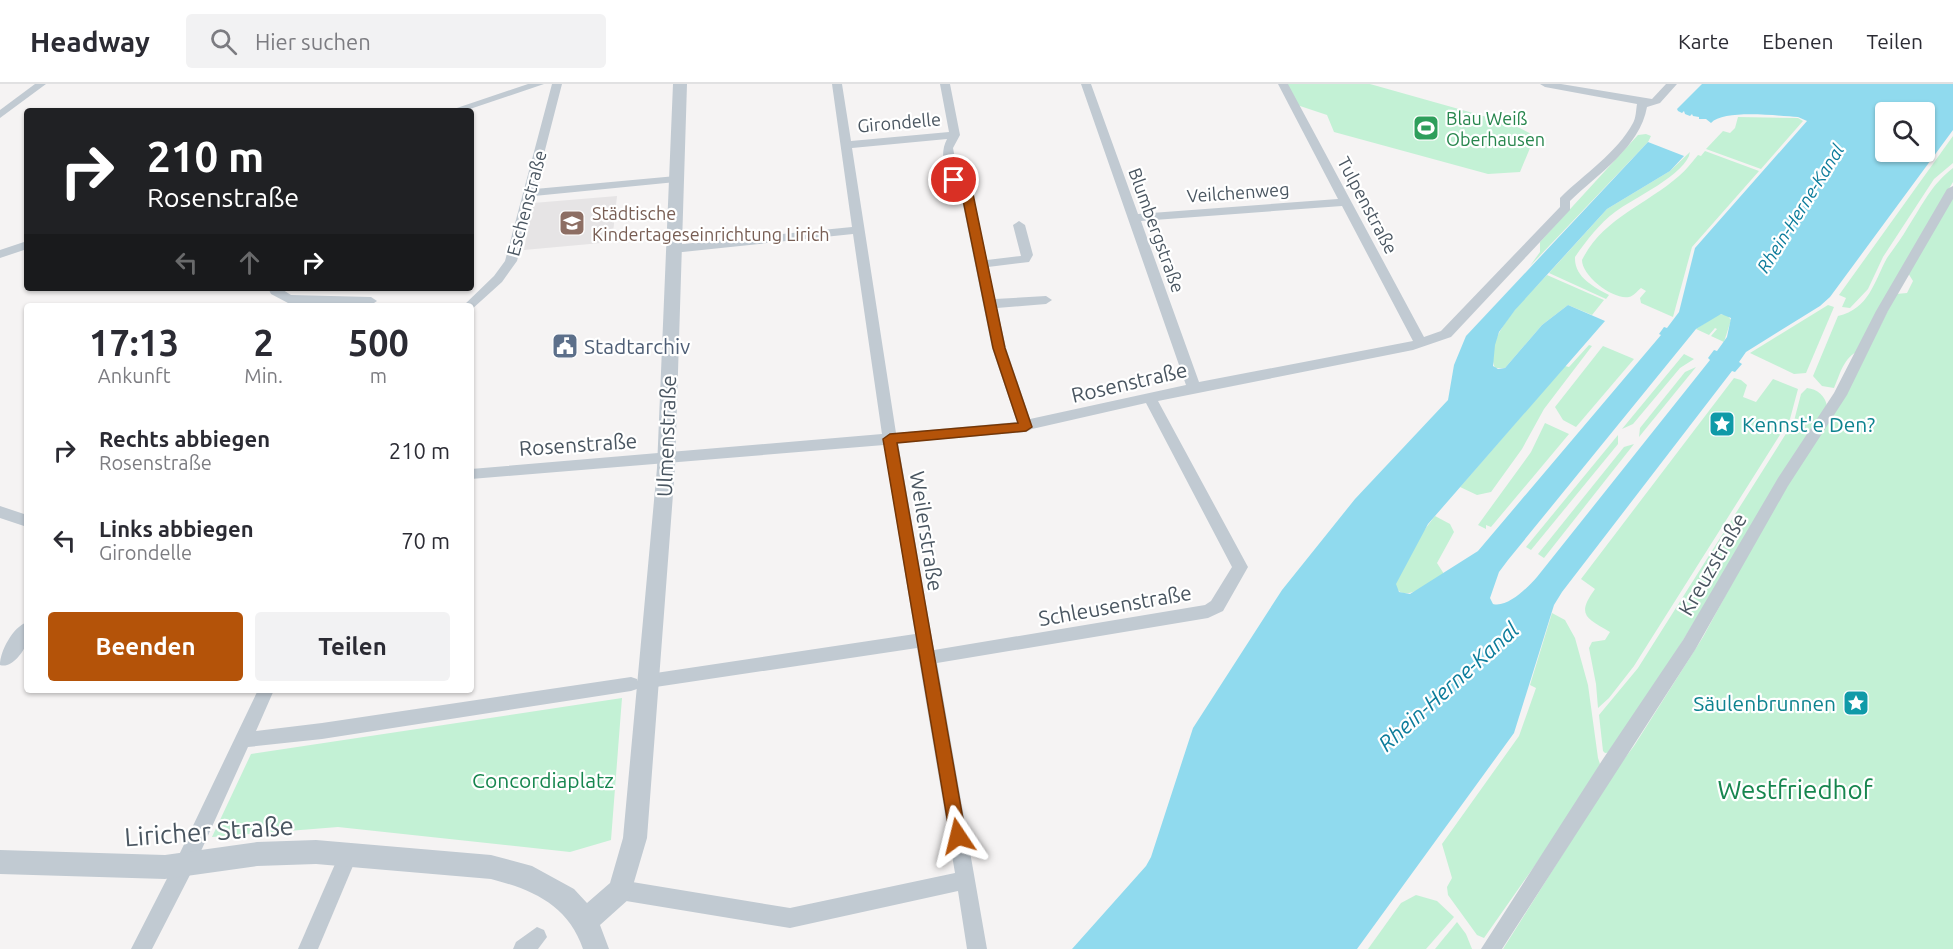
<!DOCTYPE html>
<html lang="de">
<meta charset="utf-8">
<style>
body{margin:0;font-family:Ubuntu,sans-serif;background:#f2f2f3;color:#2b2b33;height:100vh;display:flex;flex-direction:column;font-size:22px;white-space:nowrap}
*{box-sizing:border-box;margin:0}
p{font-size:20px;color:#7c7c81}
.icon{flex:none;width:33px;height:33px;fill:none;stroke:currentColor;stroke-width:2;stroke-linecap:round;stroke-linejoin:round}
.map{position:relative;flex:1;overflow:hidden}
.panel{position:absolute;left:24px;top:219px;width:450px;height:390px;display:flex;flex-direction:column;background:#fff;border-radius:6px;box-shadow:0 2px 4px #0004}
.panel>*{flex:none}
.guide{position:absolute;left:24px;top:24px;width:450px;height:183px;border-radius:6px;box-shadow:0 2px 4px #0004;background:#202124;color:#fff;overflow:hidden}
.fabs{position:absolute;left:1875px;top:18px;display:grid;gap:12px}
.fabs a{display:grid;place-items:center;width:60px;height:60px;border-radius:6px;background:#fff;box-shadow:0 2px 4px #0004;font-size:30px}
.pin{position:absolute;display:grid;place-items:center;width:51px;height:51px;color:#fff;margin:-26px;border:3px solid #fff;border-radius:50%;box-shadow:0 2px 6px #0007}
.me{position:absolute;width:66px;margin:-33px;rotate:350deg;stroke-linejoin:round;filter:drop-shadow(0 0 4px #0008)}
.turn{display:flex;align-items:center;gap:21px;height:126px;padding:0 24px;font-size:27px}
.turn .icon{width:78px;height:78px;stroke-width:2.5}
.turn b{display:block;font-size:42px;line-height:51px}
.lanes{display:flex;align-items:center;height:57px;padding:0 24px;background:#0003;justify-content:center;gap:30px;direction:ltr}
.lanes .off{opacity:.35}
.eta{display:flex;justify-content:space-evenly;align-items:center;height:102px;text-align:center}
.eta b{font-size:36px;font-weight:700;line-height:42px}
.cta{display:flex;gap:12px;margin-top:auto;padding:12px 24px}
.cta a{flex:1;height:69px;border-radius:6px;background:#b45309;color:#fff;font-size:24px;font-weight:700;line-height:69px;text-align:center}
.cta a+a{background:#f2f2f3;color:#2b2b33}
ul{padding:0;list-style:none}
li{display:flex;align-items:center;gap:18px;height:90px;padding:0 24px}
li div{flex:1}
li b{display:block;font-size:22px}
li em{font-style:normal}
header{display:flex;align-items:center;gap:36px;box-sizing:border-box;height:84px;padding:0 30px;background:#fff;border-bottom:2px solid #e1e1e2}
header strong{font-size:28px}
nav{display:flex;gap:33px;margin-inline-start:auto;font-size:21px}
.search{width:420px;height:54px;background:#f2f2f3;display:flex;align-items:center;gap:15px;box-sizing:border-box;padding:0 21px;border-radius:6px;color:#7c7c81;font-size:22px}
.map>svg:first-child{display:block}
.education{fill:#e6e4e5}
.green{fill:#c3f1d5}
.water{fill:#90daee;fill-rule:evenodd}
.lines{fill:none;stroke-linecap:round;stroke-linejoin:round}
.minor{fill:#c1cad2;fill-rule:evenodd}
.tertiary{fill:#c1cad2;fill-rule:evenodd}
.route{fill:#b45309;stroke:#753606;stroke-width:1.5}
.labels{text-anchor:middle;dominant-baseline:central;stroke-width:4.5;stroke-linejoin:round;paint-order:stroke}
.far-leisure-label{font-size:18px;fill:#27864d;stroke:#fff;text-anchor:start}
.far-street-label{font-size:18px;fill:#4a5661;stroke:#fff}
.far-water-label{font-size:18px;font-style:italic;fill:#0c7c9b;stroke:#fff}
.far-education-label{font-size:18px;fill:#785e54;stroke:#fff;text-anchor:start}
.service-label{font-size:21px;fill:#4e5e75;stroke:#fff;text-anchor:start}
.street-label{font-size:21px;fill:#4a5661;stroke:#fff}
.culture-label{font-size:21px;fill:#0d838f;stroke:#fff;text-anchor:start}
.park-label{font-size:21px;fill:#17864f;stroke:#fff}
.water-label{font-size:22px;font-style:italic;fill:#0c7c9b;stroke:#fff}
.near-park-label{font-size:26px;fill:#17864f;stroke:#fff}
.near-street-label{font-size:26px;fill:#4a5661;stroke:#fff}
</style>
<header>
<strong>Headway</strong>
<div class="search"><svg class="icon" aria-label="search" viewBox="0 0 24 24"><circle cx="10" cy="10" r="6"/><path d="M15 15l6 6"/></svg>Hier suchen</div>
<nav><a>Karte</a><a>Ebenen</a><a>Teilen</a></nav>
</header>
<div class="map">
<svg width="1953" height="865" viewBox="0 0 1953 865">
<rect width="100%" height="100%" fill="#f5f3f3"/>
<!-- education -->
<path class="education" d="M 617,112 L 612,158 L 524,166 L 533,119 Z"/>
<!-- green -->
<g class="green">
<path d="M 1283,0 L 1370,0 L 1512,40 L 1535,52 L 1520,88 L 1488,90 L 1334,48 L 1327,31 L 1294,20 Z"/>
<path d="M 1738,33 L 1798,34 L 1803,37 L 1761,85 L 1706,65 L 1723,47 L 1730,49 L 1735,44 Z"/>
<path d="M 1646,50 L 1651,52 L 1648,58 L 1530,182 L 1540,168 L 1540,158 L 1638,51 Z"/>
<path d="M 1953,52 L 1953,79 L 1934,95 L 1883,173 L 1868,205 L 1850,224 L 1842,223 L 1846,214 L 1839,211 Z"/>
<path d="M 1705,67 L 1759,87 L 1692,163 L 1673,233 L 1641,219 L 1640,214 L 1646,207 L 1641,204 C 1637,207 1634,212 1629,213 C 1613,216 1582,192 1582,176 C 1603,134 1646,121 1679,92 C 1686,86 1692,78 1698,71 L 1701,72 Z"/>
<path d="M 1690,68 C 1687,90 1632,115 1615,128 C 1599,140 1586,157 1575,173 C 1574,193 1594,203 1609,211 L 1606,215 L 1549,189 L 1607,125 L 1670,87 Z"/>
<path d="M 1953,84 L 1953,98 L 1903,182 L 1856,268 C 1842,277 1840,291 1834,304 L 1822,302 L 1813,292 L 1838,232 C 1869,225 1874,198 1887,174 C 1894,164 1902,154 1908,143 C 1923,120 1931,101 1953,84 Z"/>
<path d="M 1953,112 L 1953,865 L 1503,865 L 1615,687 L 1634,662 L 1703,553 L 1755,457 L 1809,365 L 1849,305 L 1896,210 L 1907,209 L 1913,197 L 1908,189 Z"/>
<path d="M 1547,191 L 1604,216 L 1592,231 L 1568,221 L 1542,241 L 1505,284 L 1495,284 C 1481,253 1529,211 1547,191 Z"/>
<path d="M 1828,221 L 1834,223 L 1806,289 L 1794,290 L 1750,269 Z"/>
<path d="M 1719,230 L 1727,231 L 1731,236 L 1724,258 L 1711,252 L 1717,245 L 1715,244 L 1709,251 L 1696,245 Z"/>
<path d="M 1589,261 L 1592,262 L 1544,325 L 1522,365 L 1491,408 L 1477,411 L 1460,403 L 1565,282 L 1569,283 Z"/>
<path d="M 1603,262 L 1634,275 L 1576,343 L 1563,336 L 1555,323 Z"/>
<path d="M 1684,270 L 1694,275 L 1680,284 L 1633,340 L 1622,345 Z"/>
<path d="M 1696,283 L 1639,353 L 1640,344 L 1685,288 Z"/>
<path d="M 1734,294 L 1741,296 L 1747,301 L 1743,313 L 1756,318 L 1773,295 L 1798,305 L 1790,335 L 1634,582 L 1609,614 L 1598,624 L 1596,600 L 1589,564 L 1592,558 L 1605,556 L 1610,548 C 1586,534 1576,531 1595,505 L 1581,495 Z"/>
<path d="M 1807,304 C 1817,305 1826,312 1827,323 L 1614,668 L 1605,669 L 1603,667 L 1599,631 L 1638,584 L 1794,337 L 1801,310 Z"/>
<path d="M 1545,339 L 1569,350 L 1491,443 L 1486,441 L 1486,445 L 1478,441 L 1531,368 Z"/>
<path d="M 1618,351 L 1618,360 L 1531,466 L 1526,463 Z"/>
<path d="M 1634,360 L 1544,474 L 1538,470 L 1624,363 Z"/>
<path d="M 1435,432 L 1450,440 L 1454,448 L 1437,479 L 1444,490 C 1432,497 1401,523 1395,500 L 1422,449 Z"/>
<path d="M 1552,529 L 1565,536 L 1575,554 L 1588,601 L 1598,674 L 1601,683 L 1599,690 L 1484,854 L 1477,851 L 1448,811 L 1447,803 L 1452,794 L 1442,760 L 1519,652 L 1536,604 L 1530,601 Z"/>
<path d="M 622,614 L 611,756 L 570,768 L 338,743 L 212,753 L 251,670 Z"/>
<path d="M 1416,811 L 1437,817 L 1454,833 L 1426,865 L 1368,865 L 1401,819 Z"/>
<path d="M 1457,838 L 1466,850 L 1472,865 L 1435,865 Z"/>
</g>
<!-- water -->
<path class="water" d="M 1702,0 L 1953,0 L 1953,46 L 1830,213 L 1820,222 L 1746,268 L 1739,278 L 1742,280 L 1735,288 L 1732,287 L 1562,508 L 1554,521 L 1514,649 L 1357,865 L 1072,865 L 1146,782 L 1151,773 L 1193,644 L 1282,506 L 1355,415 L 1448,316 L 1454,281 L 1466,252 L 1648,58 L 1684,72 L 1670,87 L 1607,125 L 1515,226 L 1499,248 L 1495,261 L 1493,282 L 1498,285 L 1505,284 L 1542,241 L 1568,221 L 1605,237 L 1428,440 L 1396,500 L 1399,508 L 1410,510 L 1478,467 L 1661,251 L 1659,250 L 1664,243 L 1667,244 L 1679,228 L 1695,164 L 1807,37 L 1798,33 C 1778,32 1724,25 1711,39 L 1706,35 L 1699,35 L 1699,33 L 1693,32 L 1692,30 L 1690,32 L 1685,30 L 1684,27 L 1682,29 L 1678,27 L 1677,25 ZM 1924,28 L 1924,68 L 1886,68 L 1886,28 ZM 1721,230 L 1731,234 L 1727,253 L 1717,267 L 1714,266 L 1708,274 L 1710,276 L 1537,493 C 1528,503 1508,524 1493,520 L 1490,514 L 1499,488 L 1508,476 L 1696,245 Z"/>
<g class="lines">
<!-- minor -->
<g class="minor">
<path d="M 35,0 L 46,0 L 0,34 L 0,26 Z"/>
<path d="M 528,0 L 544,0 L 464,27 L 448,27 Z"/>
<path d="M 552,0 L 562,0 L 535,105 L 676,92 L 682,95 L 676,98 L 534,112 L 517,177 L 502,198 L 471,226 L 471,222 L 463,222 L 494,192 L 505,177 Z"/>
<path d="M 832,0 L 842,0 L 851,57 L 949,48 L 940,0 L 950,0 L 960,51 L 953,64 L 959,95 L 973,110 L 987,176 L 1021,172 L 1013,141 L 1019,137 L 1025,141 L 1033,171 L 1029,178 L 988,183 L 995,215 L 1046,212 L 1052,216 L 1046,220 L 997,224 L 1006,264 L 1030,335 L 1186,301 L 1081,0 L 1091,0 L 1138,130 L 1338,115 L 1278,0 L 1288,0 L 1424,253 L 1441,247 L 1560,123 L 1560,114 C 1584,90 1617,69 1633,39 C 1636,34 1636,26 1637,20 L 1545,3 L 1540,0 L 1561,0 L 1652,15 L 1666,0 L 1677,0 L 1660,19 L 1647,23 C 1640,63 1598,90 1570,117 L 1570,126 L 1451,253 L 1413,266 L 1158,317 L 1248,483 L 1223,527 L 1208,534 L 937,579 L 987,865 L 967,865 L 958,807 L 790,844 L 620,816 L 613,813 L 610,806 L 613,799 L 620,796 L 790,824 L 955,789 L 917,564 L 649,604 L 643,602 L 641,597 L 643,592 L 649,590 L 915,550 L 884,361 L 471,395 L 471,385 L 882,350 L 853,150 L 673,169 L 667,165 L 673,161 L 852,143 ZM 947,55 C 937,74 948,96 961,111 L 992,264 L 1017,338 L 896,349 L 852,64 ZM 1342,122 L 1413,257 L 1199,298 L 1141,137 ZM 1146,319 L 1232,483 L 1211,517 L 1205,521 L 934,566 L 898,359 L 1026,348 L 1032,345 Z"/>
<path d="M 1953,102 L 1953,115 L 1888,227 L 1847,311 L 1788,402 L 1695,566 L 1502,865 L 1481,865 L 1603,675 L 1683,556 L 1778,394 L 1834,309 L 1876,227 L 1947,105 Z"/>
<path d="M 27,157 L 27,165 L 0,174 L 0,166 Z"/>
<path d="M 268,204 L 280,204 L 291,211 L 371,213 L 377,217 L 371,221 L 288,219 L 271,210 Z"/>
<path d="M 0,422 L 27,431 L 27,443 L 0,434 Z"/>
<path d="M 27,538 C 27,544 29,553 27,558 C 24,568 11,585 0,581 C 0,567 13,543 27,538 Z"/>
<path d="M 631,593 L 637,595 L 639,600 L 637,605 L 631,607 L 322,655 L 248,663 L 192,787 L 152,865 L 131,865 L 178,773 L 258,606 L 274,606 L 256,647 L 322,639 Z"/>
<path d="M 349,761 L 356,764 L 358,770 L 318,865 L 298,865 L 342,764 Z"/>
<path d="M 537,843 L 544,846 L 547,853 L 538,865 L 513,865 L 516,858 Z"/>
</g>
<!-- tertiary -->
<path class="tertiary" d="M 673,0 L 687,0 L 675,384 L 647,754 L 629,815 L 600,841 L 609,865 L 583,865 C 568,821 533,806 491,795 L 316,780 L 257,782 L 165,795 L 0,790 L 0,766 L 165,771 L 257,758 L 316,756 L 491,771 L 532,782 L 574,805 L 587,819 L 610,799 L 623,754 L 657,384 Z"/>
</g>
<!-- route -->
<path class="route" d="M 954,93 L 973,110 L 1005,264 L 1032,343 L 1026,347 L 897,359 L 966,752 L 964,757 L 958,760 L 952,757 L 950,752 L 883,355 L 890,350 L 1018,339 L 993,264 L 962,111 L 949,96 Z"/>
<!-- icons -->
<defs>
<g id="stadium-square" transform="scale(1.35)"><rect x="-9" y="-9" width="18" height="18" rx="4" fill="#2e9e5b" stroke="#fff"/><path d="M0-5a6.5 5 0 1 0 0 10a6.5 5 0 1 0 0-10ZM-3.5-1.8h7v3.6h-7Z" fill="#fff"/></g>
<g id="school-square" transform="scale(1.35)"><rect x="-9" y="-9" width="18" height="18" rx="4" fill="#8d6e63" stroke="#fff"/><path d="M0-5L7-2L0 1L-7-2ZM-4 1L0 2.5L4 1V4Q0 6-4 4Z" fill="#fff"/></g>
<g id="civic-square" transform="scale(1.35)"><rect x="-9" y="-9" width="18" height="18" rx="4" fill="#5c6f8a" stroke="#fff"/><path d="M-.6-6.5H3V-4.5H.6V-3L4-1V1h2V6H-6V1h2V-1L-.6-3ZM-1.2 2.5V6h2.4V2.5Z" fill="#fff"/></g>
<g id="sight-square" transform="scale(1.35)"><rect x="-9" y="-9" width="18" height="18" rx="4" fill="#0f9aa8" stroke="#fff"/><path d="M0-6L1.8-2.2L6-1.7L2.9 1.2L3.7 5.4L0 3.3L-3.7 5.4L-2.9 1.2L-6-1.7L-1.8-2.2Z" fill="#fff"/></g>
</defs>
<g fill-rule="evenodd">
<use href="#stadium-square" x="1426" y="44"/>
<use href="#school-square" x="572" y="139"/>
<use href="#civic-square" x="565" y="262"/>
<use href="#sight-square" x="1722" y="340"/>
<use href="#sight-square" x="1856" y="619"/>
</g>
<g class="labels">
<!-- far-leisure labels -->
<g class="far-leisure-label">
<text x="1446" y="34">Blau Weiß<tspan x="1446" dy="21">Oberhausen</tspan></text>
</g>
<!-- far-street labels -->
<g class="far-street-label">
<text transform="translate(899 38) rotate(-5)">Girondelle</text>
<text transform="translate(1238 108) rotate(-4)">Veilchenweg</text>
<text transform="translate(526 119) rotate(-75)">Eschenstraße</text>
<text transform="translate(1368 121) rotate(62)">Tulpenstraße</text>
<text transform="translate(1157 146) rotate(70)">Blumbergstraße</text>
</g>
<!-- far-water labels -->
<g class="far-water-label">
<text transform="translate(1800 124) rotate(-58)">Rhein-Herne-Kanal</text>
</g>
<!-- far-education labels -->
<g class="far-education-label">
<text x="592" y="129">Städtische<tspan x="592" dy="21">Kindertageseinrichtung Lirich</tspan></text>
</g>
<!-- service labels -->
<g class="service-label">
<text x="584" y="262">Stadtarchiv</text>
</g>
<!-- street labels -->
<g class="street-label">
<text transform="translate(1129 298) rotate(-13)">Rosenstraße</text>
<text transform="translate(666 352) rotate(-88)">Ulmenstraße</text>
<text transform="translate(578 360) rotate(-4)">Rosenstraße</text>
<text transform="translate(927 447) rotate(81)">Weilerstraße</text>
<text transform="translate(1712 480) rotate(-60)">Kreuzstraße</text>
<text transform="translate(1115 521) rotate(-10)">Schleusenstraße</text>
</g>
<!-- culture labels -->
<g class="culture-label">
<text x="1742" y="340">Kennst'e Den?</text>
<text x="1836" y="619" text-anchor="end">Säulenbrunnen</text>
</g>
<!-- park labels -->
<g class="park-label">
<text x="543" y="696">Concordiaplatz</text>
</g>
<!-- water labels -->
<g class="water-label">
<text transform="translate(1448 602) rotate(-42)">Rhein-Herne-Kanal</text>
</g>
<!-- near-park labels -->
<g class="near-park-label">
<text x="1795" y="705">Westfriedhof</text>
</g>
<!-- near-street labels -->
<g class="near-street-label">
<text transform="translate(209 747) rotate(-4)">Liricher Straße</text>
</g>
</g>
</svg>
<div class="fabs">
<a><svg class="icon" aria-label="search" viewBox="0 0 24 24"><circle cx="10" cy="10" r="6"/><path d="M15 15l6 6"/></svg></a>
</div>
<div class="pin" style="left:954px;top:96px;background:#d93025"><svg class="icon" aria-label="arrive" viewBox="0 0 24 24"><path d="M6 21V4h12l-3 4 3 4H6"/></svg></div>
<svg class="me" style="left:958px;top:752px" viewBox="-20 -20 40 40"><path d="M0-17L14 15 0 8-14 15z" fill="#b45309" stroke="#fff" stroke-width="4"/></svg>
<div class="guide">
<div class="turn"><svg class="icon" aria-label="right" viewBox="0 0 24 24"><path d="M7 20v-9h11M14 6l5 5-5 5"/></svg><div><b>210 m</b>Rosenstraße</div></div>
<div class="lanes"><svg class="icon off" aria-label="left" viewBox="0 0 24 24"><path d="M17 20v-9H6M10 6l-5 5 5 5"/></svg><svg class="icon off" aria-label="ahead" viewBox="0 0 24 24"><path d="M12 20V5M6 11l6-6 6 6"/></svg><svg class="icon" aria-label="right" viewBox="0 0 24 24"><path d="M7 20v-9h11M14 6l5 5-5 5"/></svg></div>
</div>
<section class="panel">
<div class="eta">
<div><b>17:13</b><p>Ankunft</p></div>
<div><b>2</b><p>Min.</p></div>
<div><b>500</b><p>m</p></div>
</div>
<ul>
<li><svg class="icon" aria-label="right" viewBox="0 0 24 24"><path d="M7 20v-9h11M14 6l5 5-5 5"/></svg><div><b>Rechts abbiegen</b><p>Rosenstraße</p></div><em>210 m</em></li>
<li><svg class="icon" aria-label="left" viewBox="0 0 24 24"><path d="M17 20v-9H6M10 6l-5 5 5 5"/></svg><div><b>Links abbiegen</b><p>Girondelle</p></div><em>70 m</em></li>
</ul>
<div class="cta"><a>Beenden</a><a>Teilen</a></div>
</section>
</div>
